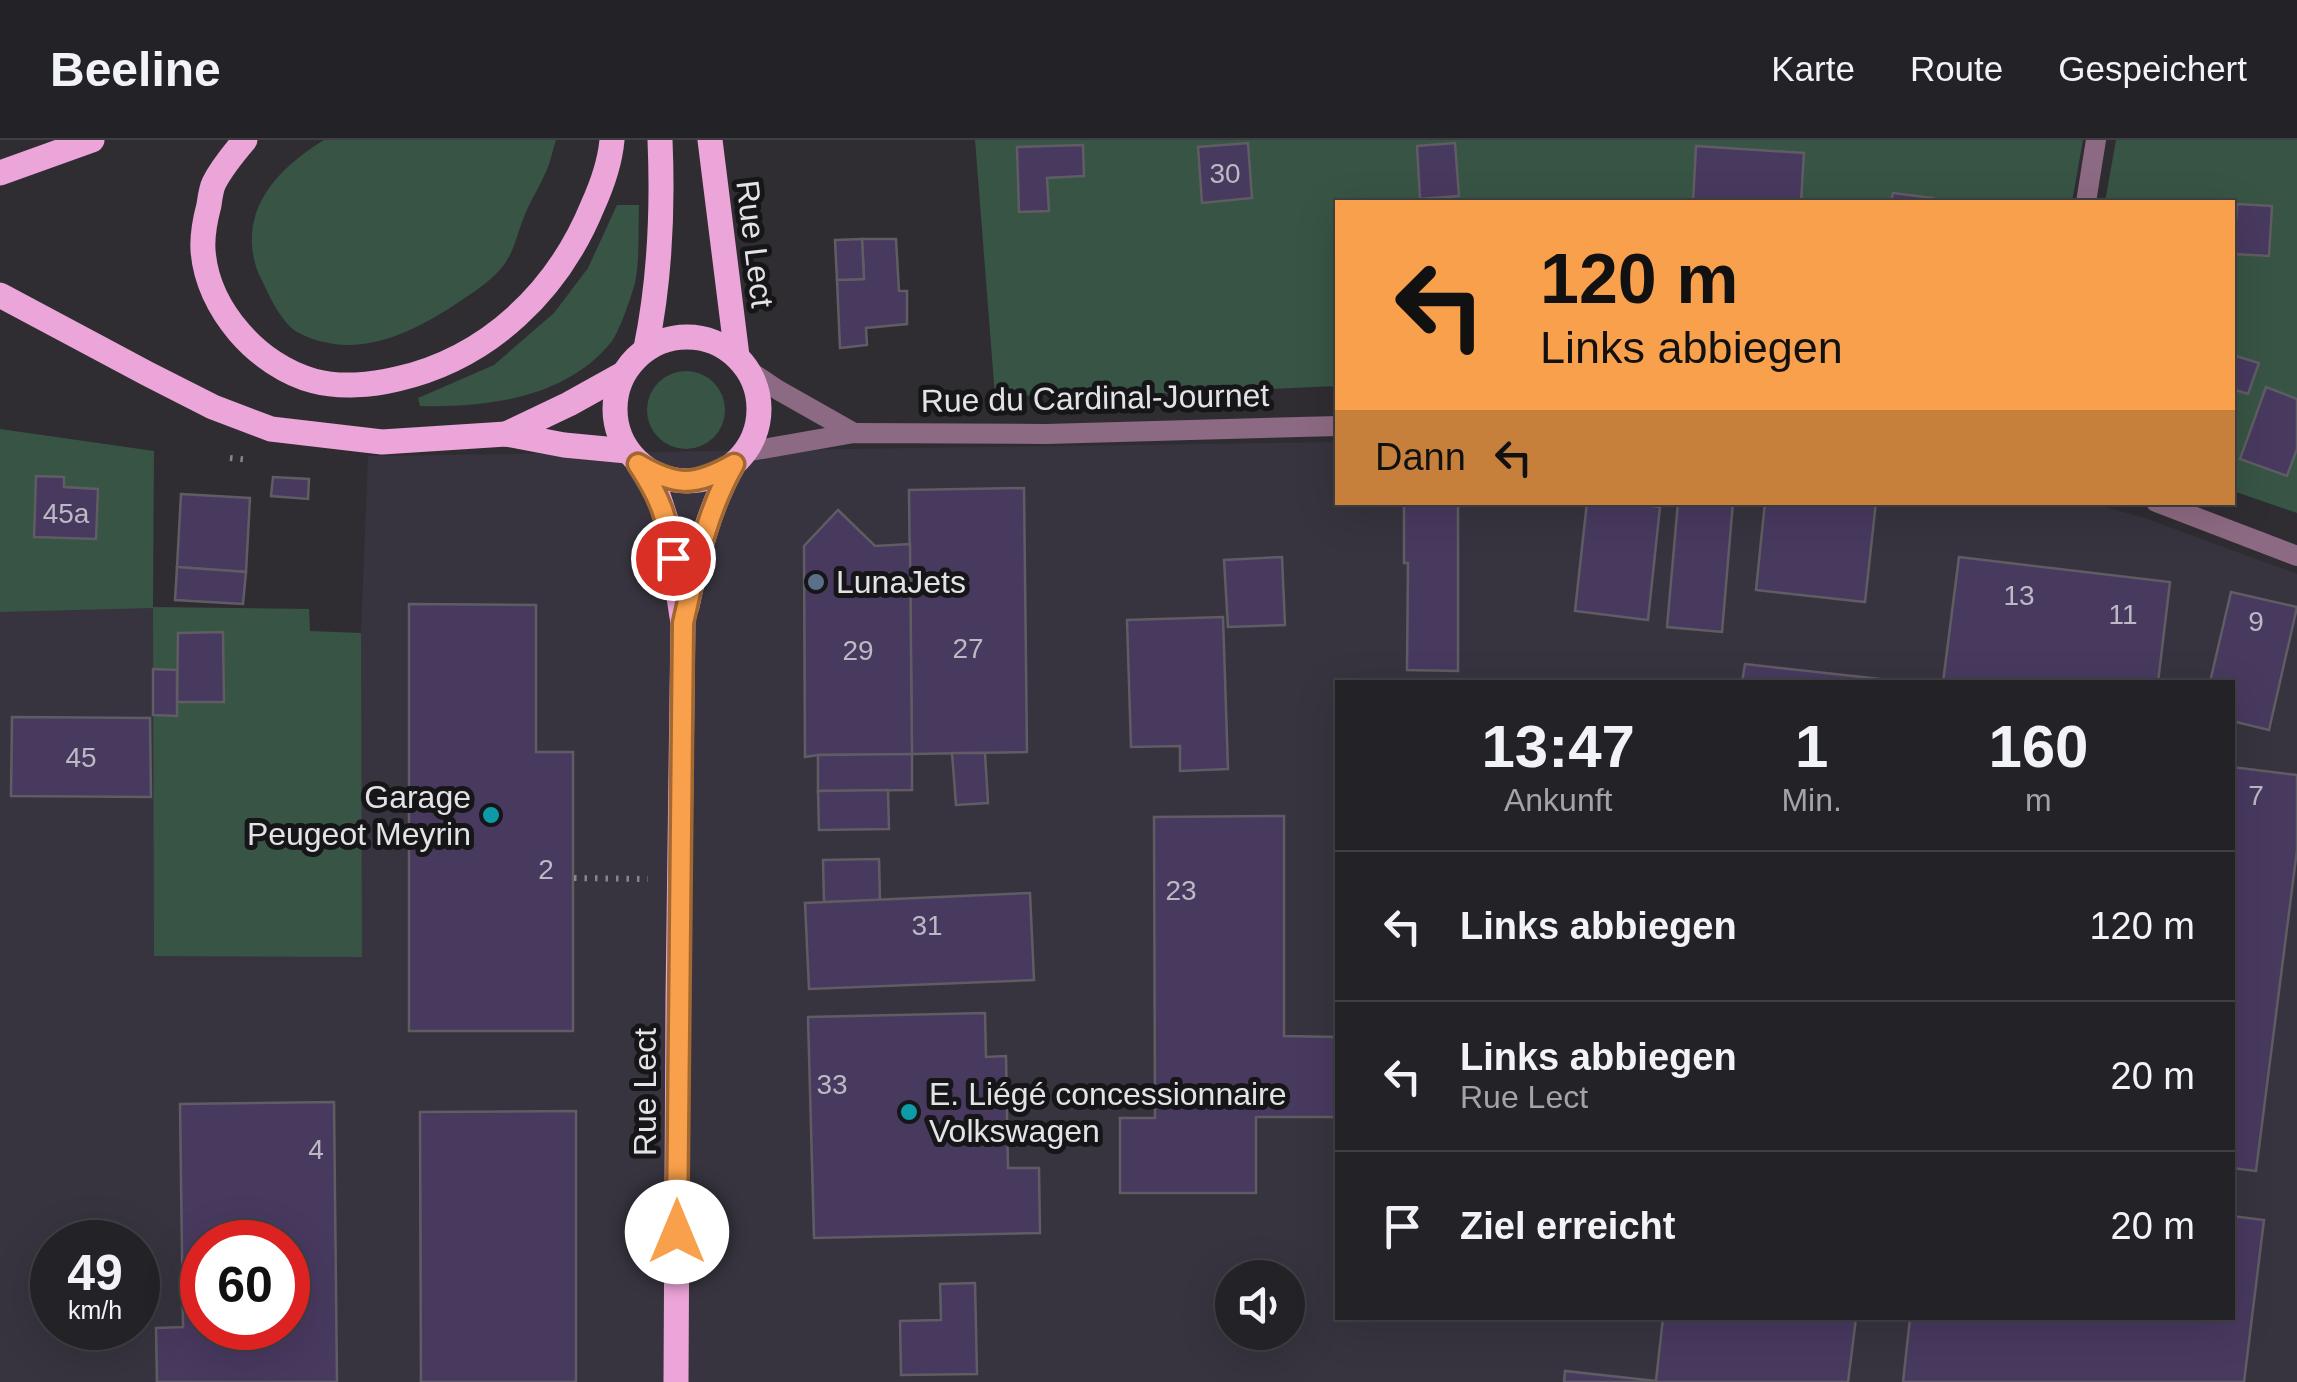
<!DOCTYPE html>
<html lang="de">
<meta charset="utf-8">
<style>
body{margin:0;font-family:Arial,sans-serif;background:#2b2a2e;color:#f1f3f6;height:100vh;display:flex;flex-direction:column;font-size:38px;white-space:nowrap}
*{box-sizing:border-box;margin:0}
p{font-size:32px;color:#a3a4a7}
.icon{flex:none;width:55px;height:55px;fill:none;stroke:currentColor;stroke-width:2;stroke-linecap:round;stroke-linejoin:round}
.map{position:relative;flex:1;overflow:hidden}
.side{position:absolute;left:1335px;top:540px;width:900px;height:640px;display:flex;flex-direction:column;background:#232226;border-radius:0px;box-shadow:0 10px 40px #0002,0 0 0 2px #403f43}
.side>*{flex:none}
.guide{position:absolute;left:1335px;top:60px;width:900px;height:305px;border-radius:0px;box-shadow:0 10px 40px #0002,0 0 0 2px #403f43;background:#f9a04c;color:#111;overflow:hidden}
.buttons{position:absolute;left:1215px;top:1120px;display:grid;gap:20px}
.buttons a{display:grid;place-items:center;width:90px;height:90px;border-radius:50%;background:#232226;box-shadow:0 10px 40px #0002,0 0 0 2px #403f43;font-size:50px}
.speed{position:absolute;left:30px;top:1080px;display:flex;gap:20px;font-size:50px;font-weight:700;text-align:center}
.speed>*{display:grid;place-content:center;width:130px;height:130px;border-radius:50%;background:#232226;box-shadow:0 10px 40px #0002,0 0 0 2px #403f43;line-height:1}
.speed small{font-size:25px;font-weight:400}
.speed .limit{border:15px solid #d22;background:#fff;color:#111}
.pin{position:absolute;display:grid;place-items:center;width:85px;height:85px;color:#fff;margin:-42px;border:5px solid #fff;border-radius:50%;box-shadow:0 2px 10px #0007}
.me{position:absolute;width:110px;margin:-55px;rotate:0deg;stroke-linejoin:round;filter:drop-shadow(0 0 8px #0008)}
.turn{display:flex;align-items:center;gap:35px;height:210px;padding:0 40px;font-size:45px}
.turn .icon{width:130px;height:130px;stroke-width:2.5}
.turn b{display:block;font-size:70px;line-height:85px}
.then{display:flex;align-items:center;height:95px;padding:0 40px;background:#0003;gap:20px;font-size:38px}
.eta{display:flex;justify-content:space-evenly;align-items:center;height:170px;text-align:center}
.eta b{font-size:60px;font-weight:700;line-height:70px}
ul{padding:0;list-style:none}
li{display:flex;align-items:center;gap:30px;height:150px;padding:0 40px;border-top:2px solid #403f43}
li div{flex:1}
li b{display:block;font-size:38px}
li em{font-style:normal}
header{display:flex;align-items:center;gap:60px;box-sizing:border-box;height:140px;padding:0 50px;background:#232226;border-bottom:2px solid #403f43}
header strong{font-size:48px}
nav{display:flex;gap:55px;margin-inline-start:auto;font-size:35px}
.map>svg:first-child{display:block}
.built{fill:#37343f;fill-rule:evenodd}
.green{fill:#375444}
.building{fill:#48395f;stroke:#5f5d63;stroke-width:2.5;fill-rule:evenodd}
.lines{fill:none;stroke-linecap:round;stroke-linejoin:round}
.path{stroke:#88868b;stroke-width:6;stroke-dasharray:2.5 8;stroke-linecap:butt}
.street{stroke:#8d6a83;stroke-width:20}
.primary{stroke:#eca5d8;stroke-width:25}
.route-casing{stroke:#a26831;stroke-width:25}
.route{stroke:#f9a04c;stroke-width:18}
.service-dot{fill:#5c6f8a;stroke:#161618;stroke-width:4}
.culture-dot{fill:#0f9aa8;stroke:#161618;stroke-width:4}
.labels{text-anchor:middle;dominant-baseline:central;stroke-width:10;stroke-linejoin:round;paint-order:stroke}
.number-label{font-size:28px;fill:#bcb8c4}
.street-label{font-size:32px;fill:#e3e2e6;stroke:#161618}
.poi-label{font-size:32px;fill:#e3e2e6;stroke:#161618;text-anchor:start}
</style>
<header>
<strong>Beeline</strong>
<nav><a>Karte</a><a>Route</a><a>Gespeichert</a></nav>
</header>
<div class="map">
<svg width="2297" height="1242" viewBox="0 0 2297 1242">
<rect width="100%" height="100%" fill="#2f2d32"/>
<!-- built -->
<path class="built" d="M 1337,302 L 1338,362 L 2088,362 L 2145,378 L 2297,434 L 2297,1242 L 0,1242 L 0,472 L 153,467 L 361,817 L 361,493 L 368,316 ZM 1338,542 L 2232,542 L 2232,1178 L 1338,1178 ZM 52,1102 L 138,1102 L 138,1188 L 52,1188 ZM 202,1102 L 288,1102 L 288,1188 L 202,1188 ZM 1232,1138 L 1288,1138 L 1288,1192 L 1232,1192 Z"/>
<!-- green -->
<g class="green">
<path d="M 324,0 L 556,0 C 552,12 550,25 544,36 C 538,50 529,63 524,77 C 518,91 515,108 507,120 C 498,136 477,150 462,160 C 413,193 356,222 299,193 C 285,186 273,164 267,151 C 263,142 257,132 255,123 C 240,67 280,27 324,0 Z"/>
<path d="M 975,0 L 2083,0 L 2072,62 L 1338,62 L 1337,246 L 1152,254 L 995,256 Z"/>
<path d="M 2116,0 L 2297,0 L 2297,373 L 2233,351 L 2232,62 L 2105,62 Z"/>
<path d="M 617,65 L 639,65 C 638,90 640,119 635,143 C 631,157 620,190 612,201 C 567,258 487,268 420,266 L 418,258 L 494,225 L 554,173 L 588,128 Z"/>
<circle cx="686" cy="270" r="39"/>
<path d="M 0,289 L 154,311 L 153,467 L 309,469 L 310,491 L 361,493 L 362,817 L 154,816 L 153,468 L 0,472 Z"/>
</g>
<!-- building -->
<g class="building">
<path d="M 1248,3 L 1252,58 L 1202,63 L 1198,7 Z"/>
<path d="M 1455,3 L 1459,56 L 1420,59 L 1417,6 Z"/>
<path d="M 1083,5 L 1084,36 L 1047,38 L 1049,71 L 1019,72 L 1017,7 Z"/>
<path d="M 1696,6 L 1804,13 L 1801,62 L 1693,62 Z"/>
<path d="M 1893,53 L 1933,58 L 1933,62 L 1891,62 Z"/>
<path d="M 2237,64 L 2272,66 L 2269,116 L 2234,114 Z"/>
<path d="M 862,99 L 896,99 L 899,151 L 907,151 L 907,184 L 866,188 L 867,205 L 840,208 L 837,140 L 864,139 Z"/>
<path d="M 862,99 L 864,139 L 837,140 L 835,100 Z"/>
<path d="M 2236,216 L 2259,223 L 2248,254 L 2232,249 L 2232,228 Z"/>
<path d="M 2266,247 L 2297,259 L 2297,309 L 2287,336 L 2240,319 Z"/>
<path d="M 36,336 L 64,337 L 64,347 L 98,349 L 96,399 L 34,397 Z"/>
<path d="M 273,337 L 309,339 L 308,359 L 271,356 Z"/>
<path d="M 1024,348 L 1027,612 L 912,614 L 909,350 Z"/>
<path d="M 181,354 L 250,358 L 246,432 L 177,427 Z"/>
<path d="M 1404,362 L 1458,362 L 1458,531 L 1407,530 L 1408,423 L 1404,423 Z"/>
<path d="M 1587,362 L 1617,362 L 1660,367 L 1648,480 L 1575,471 Z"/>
<path d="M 1678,362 L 1733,362 L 1722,492 L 1667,487 Z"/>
<path d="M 1765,362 L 1876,362 L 1865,462 L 1756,450 Z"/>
<path d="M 838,370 L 875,406 L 910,404 L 912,614 L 818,615 L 805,617 L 804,406 Z"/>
<path d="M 1282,417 L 1285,485 L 1228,487 L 1224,420 Z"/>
<path d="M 1959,417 L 2170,442 L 2158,542 L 1943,542 Z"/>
<path d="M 177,427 L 246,432 L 243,464 L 175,460 Z"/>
<path d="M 2231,452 L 2297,467 L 2269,590 L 2232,581 L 2232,542 L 2210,542 Z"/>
<path d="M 409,464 L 536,465 L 536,612 L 573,612 L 573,891 L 409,891 Z"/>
<path d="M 1223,477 L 1228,629 L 1180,631 L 1180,606 L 1131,607 L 1127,480 Z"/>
<path d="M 223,492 L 224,562 L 177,562 L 178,493 Z"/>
<path d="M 1745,524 L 1907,542 L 1742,542 Z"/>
<path d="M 153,529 L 177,530 L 177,576 L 153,575 Z"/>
<path d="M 12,577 L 150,578 L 151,657 L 11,656 Z"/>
<path d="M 952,613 L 985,613 L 988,663 L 956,665 Z"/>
<path d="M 912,614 L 912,650 L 818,651 L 818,615 Z"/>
<path d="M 2232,627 L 2297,635 L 2297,710 L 2256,1031 L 2232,1028 Z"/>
<path d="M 888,650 L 889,689 L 819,690 L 818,651 Z"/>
<path d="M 1284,676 L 1284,896 L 1338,897 L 1338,977 L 1256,977 L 1256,1053 L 1120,1053 L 1120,978 L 1155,978 L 1154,677 Z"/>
<path d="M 879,719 L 880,761 L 824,762 L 823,720 Z"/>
<path d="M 1030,753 L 1034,840 L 809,849 L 805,763 Z"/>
<path d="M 985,873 L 986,917 L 1006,916 L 1008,1028 L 1039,1028 L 1040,1093 L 814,1098 L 808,877 Z"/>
<path d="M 334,962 L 337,1242 L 157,1242 L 156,1188 L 183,1187 L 180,964 ZM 202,1102 L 288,1102 L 288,1188 L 202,1188 Z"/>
<path d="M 576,971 L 576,1242 L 421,1242 L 420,972 Z"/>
<path d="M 2232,1076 L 2264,1080 L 2244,1242 L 1903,1242 L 1910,1178 L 2232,1178 Z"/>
<path d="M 975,1143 L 977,1234 L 901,1235 L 900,1181 L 941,1180 L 940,1144 Z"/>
<path d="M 1663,1178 L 1856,1178 L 1848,1242 L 1564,1242 L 1565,1231 L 1656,1241 Z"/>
</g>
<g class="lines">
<!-- path -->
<g class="path">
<path d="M 230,318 L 249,320"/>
<path d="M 574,738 L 648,739"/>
</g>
<!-- street -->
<g class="street">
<path d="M 2086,62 L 2096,0"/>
<path d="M 748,230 L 778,250 L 854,293"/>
<path d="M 745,312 L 854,293 L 1046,294 L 1338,286"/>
<path d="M 2156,362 L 2297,416"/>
</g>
<!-- primary -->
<g class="primary">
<path d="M 245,0 C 234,13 222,27 214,43 C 211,49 210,58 209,65 C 205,80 202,94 203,110 C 207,169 258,226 314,241 C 340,248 372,245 397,239 C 489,218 558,151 593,65 C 602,45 610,22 612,0"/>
<path d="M 710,0 L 737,216"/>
<path d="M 0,33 L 92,0"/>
<path d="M 0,155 L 148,234 L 213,267 L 271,289 L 382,302 L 506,294 L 564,305 L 627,311"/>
<circle cx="687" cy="269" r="72"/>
<path d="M 646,208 C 660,140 663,70 660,0"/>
<path d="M 506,294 L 569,264 L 623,234"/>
<path d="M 639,324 L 657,352 L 668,386 L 683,483 L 678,860 L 676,1242"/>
<path d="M 687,466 C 698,416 708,369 734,324"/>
</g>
</g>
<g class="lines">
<!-- route casing -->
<g class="route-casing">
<path id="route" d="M 673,418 C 667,377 661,359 638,324 C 677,347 695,346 734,324 C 705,375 696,427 683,483 L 677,1092"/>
</g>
<!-- route -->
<use href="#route" class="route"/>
</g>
<!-- markers -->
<circle class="service-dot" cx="816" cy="442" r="10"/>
<g class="culture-dot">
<circle cx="491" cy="675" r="10"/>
<circle cx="909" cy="972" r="10"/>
</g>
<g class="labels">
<!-- number labels -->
<g class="number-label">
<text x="1225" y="33">30</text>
<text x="66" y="373">45a</text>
<text x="2019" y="455">13</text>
<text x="2123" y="474">11</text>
<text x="2256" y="481">9</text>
<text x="968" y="508">27</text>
<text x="858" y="510">29</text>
<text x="81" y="617">45</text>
<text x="2256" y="655">7</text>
<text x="546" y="729">2</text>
<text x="1181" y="750">23</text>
<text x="927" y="785">31</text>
<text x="832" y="944">33</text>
<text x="316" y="1009">4</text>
</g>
<!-- street labels -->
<g class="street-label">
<text transform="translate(755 104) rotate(83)">Rue Lect</text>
<text transform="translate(1095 258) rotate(-1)">Rue du Cardinal-Journet</text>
<text transform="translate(645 952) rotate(-90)">Rue Lect</text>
</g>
<!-- poi labels -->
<g class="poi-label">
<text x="836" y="442">LunaJets</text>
<text x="471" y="657" text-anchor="end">Garage<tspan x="471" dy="37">Peugeot Meyrin</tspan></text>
<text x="929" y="954">E. Liégé concessionnaire<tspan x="929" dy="37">Volkswagen</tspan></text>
</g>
</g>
</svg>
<div class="buttons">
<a><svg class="icon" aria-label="sound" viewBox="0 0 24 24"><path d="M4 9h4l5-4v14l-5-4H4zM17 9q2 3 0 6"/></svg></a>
</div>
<div class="speed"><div>49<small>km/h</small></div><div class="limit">60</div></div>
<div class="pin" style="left:673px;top:418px;background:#d93025"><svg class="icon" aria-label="arrive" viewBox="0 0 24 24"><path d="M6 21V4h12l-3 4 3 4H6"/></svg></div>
<svg class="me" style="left:677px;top:1092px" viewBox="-20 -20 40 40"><circle r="19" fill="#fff"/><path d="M0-13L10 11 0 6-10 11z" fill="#f9a04c"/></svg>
<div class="guide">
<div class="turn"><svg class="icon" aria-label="left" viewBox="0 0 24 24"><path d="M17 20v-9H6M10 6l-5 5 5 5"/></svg><div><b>120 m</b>Links abbiegen</div></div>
<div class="then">Dann<svg class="icon" aria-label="left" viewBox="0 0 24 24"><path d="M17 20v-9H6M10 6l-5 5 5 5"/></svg></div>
</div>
<section class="side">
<div class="eta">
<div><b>13:47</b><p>Ankunft</p></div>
<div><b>1</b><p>Min.</p></div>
<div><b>160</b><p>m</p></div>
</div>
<ul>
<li><svg class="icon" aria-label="left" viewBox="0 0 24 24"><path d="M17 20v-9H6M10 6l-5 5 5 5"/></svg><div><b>Links abbiegen</b></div><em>120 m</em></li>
<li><svg class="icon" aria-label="left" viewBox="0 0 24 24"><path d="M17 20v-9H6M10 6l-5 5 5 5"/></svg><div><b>Links abbiegen</b><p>Rue Lect</p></div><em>20 m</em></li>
<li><svg class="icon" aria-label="arrive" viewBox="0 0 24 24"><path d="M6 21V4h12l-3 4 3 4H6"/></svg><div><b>Ziel erreicht</b></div><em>20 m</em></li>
</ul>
</section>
</div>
